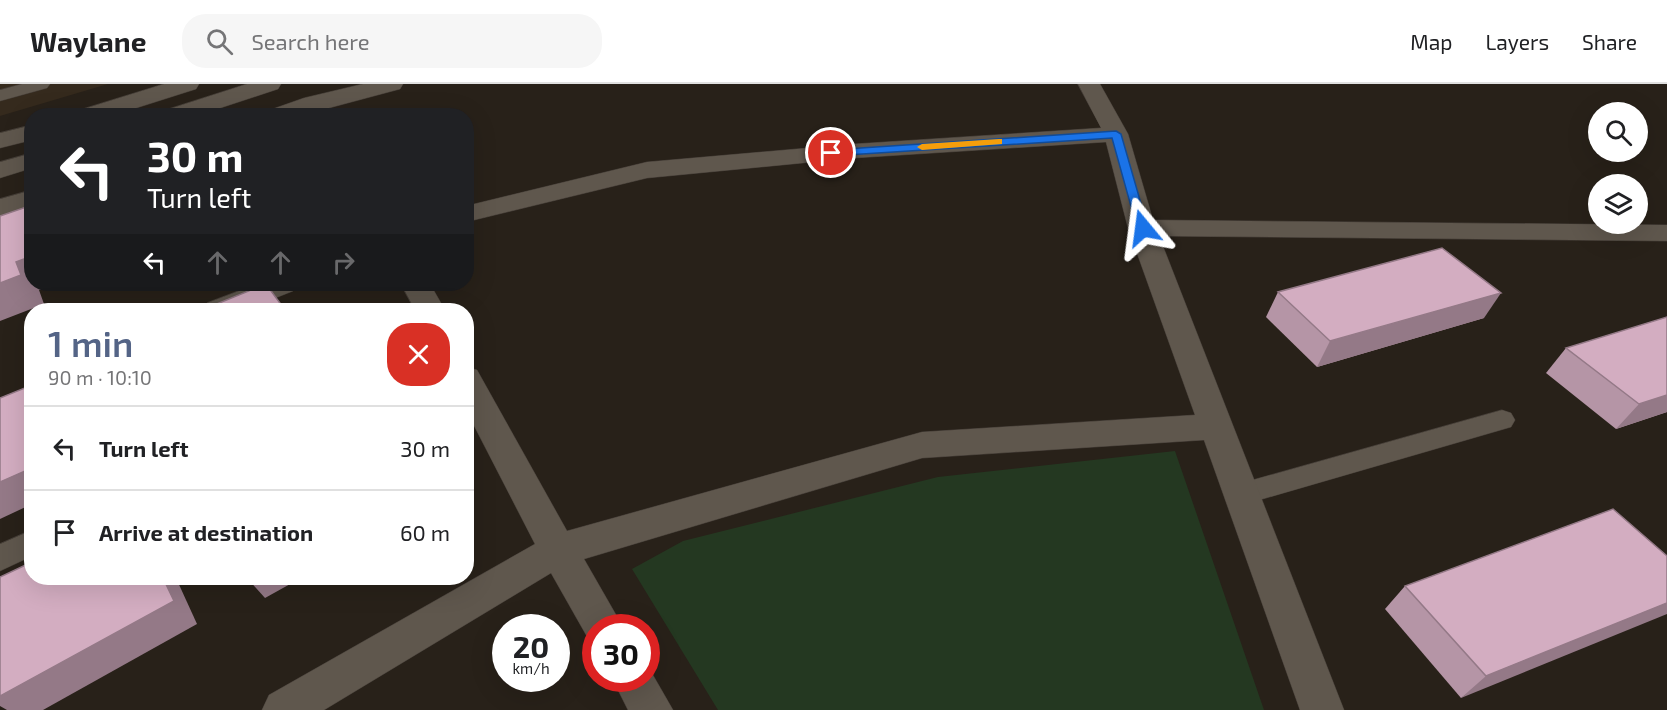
<!DOCTYPE html>
<meta charset="utf-8">
<style>
body{margin:0;font-family:"Exo 2",sans-serif;background:#f6f6f6;color:#202124;height:100vh;display:flex;flex-direction:column;font-size:22px;white-space:nowrap}
*{box-sizing:border-box;margin:0}
p{font-size:20px;color:#757577}
.icon{flex:none;width:33px;height:33px;fill:none;stroke:currentColor;stroke-width:2;stroke-linecap:round;stroke-linejoin:round}
.map{position:relative;flex:1;overflow:hidden}
.details{position:absolute;left:24px;top:219px;width:450px;height:282px;display:flex;flex-direction:column;background:#fff;border-radius:24px;box-shadow:0 6px 24px #0002}
.details>*{flex:none}
.guide{position:absolute;left:24px;top:24px;width:450px;height:183px;border-radius:24px;box-shadow:0 6px 24px #0002;background:#202124;color:#fff;overflow:hidden}
.tools{position:absolute;left:1588px;top:18px;display:grid;gap:12px}
.tools a{display:grid;place-items:center;width:60px;height:60px;border-radius:50%;background:#fff;box-shadow:0 6px 24px #0002;font-size:30px}
.speed{position:absolute;left:492px;top:530px;display:flex;gap:12px;font-size:30px;font-weight:700;text-align:center}
.speed>*{display:grid;place-content:center;width:78px;height:78px;border-radius:50%;background:#fff;box-shadow:0 6px 24px #0002;line-height:1}
.speed small{font-size:15px;font-weight:400}
.speed .limit{border:9px solid #d22;background:#fff;color:#111}
.pin{position:absolute;display:grid;place-items:center;width:51px;height:51px;color:#fff;margin:-26px;border:3px solid #fff;border-radius:50%;box-shadow:0 2px 6px #0007}
.me{position:absolute;width:66px;margin:-33px;rotate:344deg;stroke-linejoin:round;filter:drop-shadow(0 0 4px #0008)}
.turn{display:flex;align-items:center;gap:21px;height:126px;padding:0 24px;font-size:27px}
.turn .icon{width:78px;height:78px;stroke-width:2.5}
.turn b{display:block;font-size:42px;line-height:51px}
.lanes{display:flex;align-items:center;height:57px;padding:0 24px;background:#0003;justify-content:center;gap:30px;direction:ltr}
.lanes .off{opacity:.35}
.round{display:grid;place-items:center;flex:none;width:63px;height:63px;border-radius:24px;background:#f6f6f6}
.summary{display:flex;align-items:center;justify-content:space-between;height:102px;padding:0 24px}
h1{font-size:36px;font-weight:600;line-height:45px;color:#546486}
ul{padding:0;list-style:none}
li{display:flex;align-items:center;gap:18px;height:84px;padding:0 24px;border-top:2px solid #e0e0e0}
li div{flex:1}
li b{display:block;font-size:22px}
li em{font-style:normal}
header{display:flex;align-items:center;gap:36px;box-sizing:border-box;height:84px;padding:0 30px;background:#fff;border-bottom:2px solid #e0e0e0}
header strong{font-size:28px}
nav{display:flex;gap:33px;margin-inline-start:auto;font-size:21px}
.search{width:420px;height:54px;background:#f6f6f6;display:flex;align-items:center;gap:15px;box-sizing:border-box;padding:0 21px;border-radius:24px;color:#757577;font-size:22px}
.map>svg:first-child{display:block}
.built{fill:#352a1d}
.green{fill:#243821}
.lines{fill:none;stroke-linecap:round;stroke-linejoin:round}
.lane-casing{stroke:#443d37;stroke-width:1}
.street-casing{stroke:#443d37;stroke-width:1}
.secondary-casing{stroke:#443d37;stroke-width:1}
.lane{fill:#5f574d;fill-rule:evenodd}
.street{fill:#5f574d;fill-rule:evenodd}
.secondary{fill:#5f574d;fill-rule:evenodd}
.wall{fill:#b595a6}
.shaded-wall{fill:#947987}
.building{fill:#d3adc1;stroke:#947987;stroke-width:1.5}
.route{fill:#1a73e8;stroke:#114b97;stroke-width:1.5}
.slow{fill:#f59e0b}
</style>
<header>
<strong>Waylane</strong>
<div class="search"><svg class="icon" aria-label="search" viewBox="0 0 24 24"><circle cx="10" cy="10" r="6"/><path d="M15 15l6 6"/></svg>Search here</div>
<nav><a>Map</a><a>Layers</a><a>Share</a></nav>
</header>
<div class="map">
<svg width="1667" height="626" viewBox="0 0 1667 626">
<rect width="100%" height="100%" fill="#282119"/>
<!-- built -->
<path class="built" d="M 0,0 L 108,0 L 0,32 Z"/>
<!-- green -->
<path class="green" d="M 1175,367 L 1264,626 L 718,626 L 632,485 L 683,457 L 938,393 Z"/>
<g class="lines">
<!-- lane casing -->
<g class="lane-casing">
<g id="lane">
<path d="M 22,0 L 50,0 L 47,4 L 0,17 L 0,6 Z"/>
<path d="M 1502,326 L 1511,329 L 1515,336 L 1511,343 L 1242,421 L 1232,418 L 1228,410 L 1232,402 L 1242,399 Z"/>
<path d="M 32,446 L 32,472 L 0,487 L 0,460 Z"/>
</g>
</g>
<!-- street casing -->
<g class="street-casing">
<g id="street">
<path d="M 363,0 L 403,0 L 400,5 L 299,32 L 264,32 L 267,27 L 304,14 Z"/>
<path d="M 1078,0 L 1100,0 L 1128,50 L 1153,136 L 1667,141 L 1667,157 L 1159,152 L 1344,626 L 1300,626 L 1204,356 L 922,374 L 584,475 L 623,543 L 596,543 L 596,559 L 589,556 L 551,489 L 324,626 L 262,626 L 269,611 L 535,460 L 466,326 L 466,283 L 477,286 L 567,447 L 922,348 L 1195,331 L 1128,144 L 1106,58 L 854,74 L 647,94 L 466,138 L 466,122 L 647,78 L 854,60 L 1101,44 Z"/>
<path d="M 32,106 L 32,123 L 0,132 L 0,115 Z"/>
<path d="M 257,200 L 298,200 L 293,207 L 245,226 L 203,226 L 207,219 Z"/>
<path d="M 401,200 L 430,200 L 445,226 L 415,226 Z"/>
<path d="M 646,579 L 673,626 L 628,626 L 612,594 L 646,594 Z"/>
</g>
</g>
<!-- secondary casing -->
<g class="secondary-casing">
<g id="secondary">
<path d="M 164,0 L 199,0 L 196,5 L 111,32 L 74,32 L 77,27 Z"/>
<path d="M 247,0 L 281,0 L 278,5 L 196,32 L 160,32 L 163,27 Z"/>
<path d="M 32,41 L 32,56 L 0,64 L 0,49 Z"/>
<path d="M 32,69 L 32,84 L 0,94 L 0,78 Z"/>
</g>
</g>
<!-- lane -->
<use href="#lane" class="lane"/>
<!-- street -->
<use href="#street" class="street"/>
<!-- secondary -->
<use href="#secondary" class="secondary"/>
</g>
<!-- wall -->
<g class="wall">
<path d="M 1278,208 L 1484,234 L 1317,283 L 1266,233 Z"/>
<path d="M 1566,264 L 1667,328 L 1616,345 L 1546,289 Z"/>
<path d="M 1667,472 L 1461,614 L 1385,525 L 1405,502 Z"/>
</g>
<!-- shaded-wall -->
<g class="shaded-wall">
<path d="M 32,172 L 32,200 L 57,200 L 39,206 L 44,220 L 0,237 L 0,199 L 16,178 Z"/>
<path d="M 1501,209 L 1484,234 L 1317,283 L 1330,257 Z"/>
<path d="M 1667,311 L 1667,328 L 1616,345 L 1639,320 Z"/>
<path d="M 32,384 L 32,420 L 0,435 L 0,398 Z"/>
<path d="M 163,494 L 176,494 L 197,540 L 43,626 L 7,626 L 0,622 L 0,612 Z"/>
<path d="M 247,494 L 301,494 L 265,514 Z"/>
<path d="M 1667,519 L 1667,530 L 1461,614 L 1486,592 Z"/>
</g>
<!-- building -->
<g class="building">
<path d="M 32,121 L 32,172 L 16,178 L 21,191 L 0,199 L 0,132 Z"/>
<path d="M 1442,164 L 1501,209 L 1330,257 L 1278,208 Z"/>
<path d="M 266,200 L 285,226 L 202,226 Z"/>
<path d="M 1667,233 L 1667,311 L 1639,320 L 1566,264 Z"/>
<path d="M 32,301 L 32,384 L 0,398 L 0,314 Z"/>
<path d="M 1613,425 L 1667,472 L 1667,519 L 1486,592 L 1405,502 Z"/>
<path d="M 32,478 L 32,494 L 163,494 L 174,517 L 0,612 L 0,493 Z"/>
</g>
<!-- route -->
<path class="route" d="M 1116,47 L 1121,50 L 1148,144 L 1147,147 L 1137,144 L 1112,54 L 831,72 L 826,69 L 831,66 Z"/>
<!-- slow -->
<path class="slow" d="M 999,55 L 1002,55 L 1002,60 L 922,66 L 917,63 L 922,60 Z"/>
</svg>
<div class="tools">
<a><svg class="icon" aria-label="search" viewBox="0 0 24 24"><circle cx="10" cy="10" r="6"/><path d="M15 15l6 6"/></svg></a>
<a><svg class="icon" aria-label="layers" viewBox="0 0 24 24"><path d="M12 4l9 5-9 5-9-5zM3 14l9 5 9-5"/></svg></a>
</div>
<div class="speed"><div>20<small>km/h</small></div><div class="limit">30</div></div>
<div class="pin" style="left:831px;top:69px;background:#d93025"><svg class="icon" aria-label="arrive" viewBox="0 0 24 24"><path d="M6 21V4h12l-3 4 3 4H6"/></svg></div>
<svg class="me" style="left:1143px;top:144px" viewBox="-20 -20 40 40"><path d="M0-17L14 15 0 8-14 15z" fill="#1a73e8" stroke="#fff" stroke-width="4"/></svg>
<div class="guide">
<div class="turn"><svg class="icon" aria-label="left" viewBox="0 0 24 24"><path d="M17 20v-9H6M10 6l-5 5 5 5"/></svg><div><b>30 m</b>Turn left</div></div>
<div class="lanes"><svg class="icon" aria-label="left" viewBox="0 0 24 24"><path d="M17 20v-9H6M10 6l-5 5 5 5"/></svg><svg class="icon off" aria-label="ahead" viewBox="0 0 24 24"><path d="M12 20V5M6 11l6-6 6 6"/></svg><svg class="icon off" aria-label="ahead" viewBox="0 0 24 24"><path d="M12 20V5M6 11l6-6 6 6"/></svg><svg class="icon off" aria-label="right" viewBox="0 0 24 24"><path d="M7 20v-9h11M14 6l5 5-5 5"/></svg></div>
</div>
<section class="details">
<div class="summary"><div><h1>1 min</h1><p>90 m · 10:10</p></div><a class="round" style="background:#d93025;color:#fff"><svg class="icon" aria-label="close" viewBox="0 0 24 24"><path d="M6 6l12 12M18 6L6 18"/></svg></a></div>
<ul>
<li><svg class="icon" aria-label="left" viewBox="0 0 24 24"><path d="M17 20v-9H6M10 6l-5 5 5 5"/></svg><div><b>Turn left</b></div><em>30 m</em></li>
<li><svg class="icon" aria-label="arrive" viewBox="0 0 24 24"><path d="M6 21V4h12l-3 4 3 4H6"/></svg><div><b>Arrive at destination</b></div><em>60 m</em></li>
</ul>
</section>
</div>
